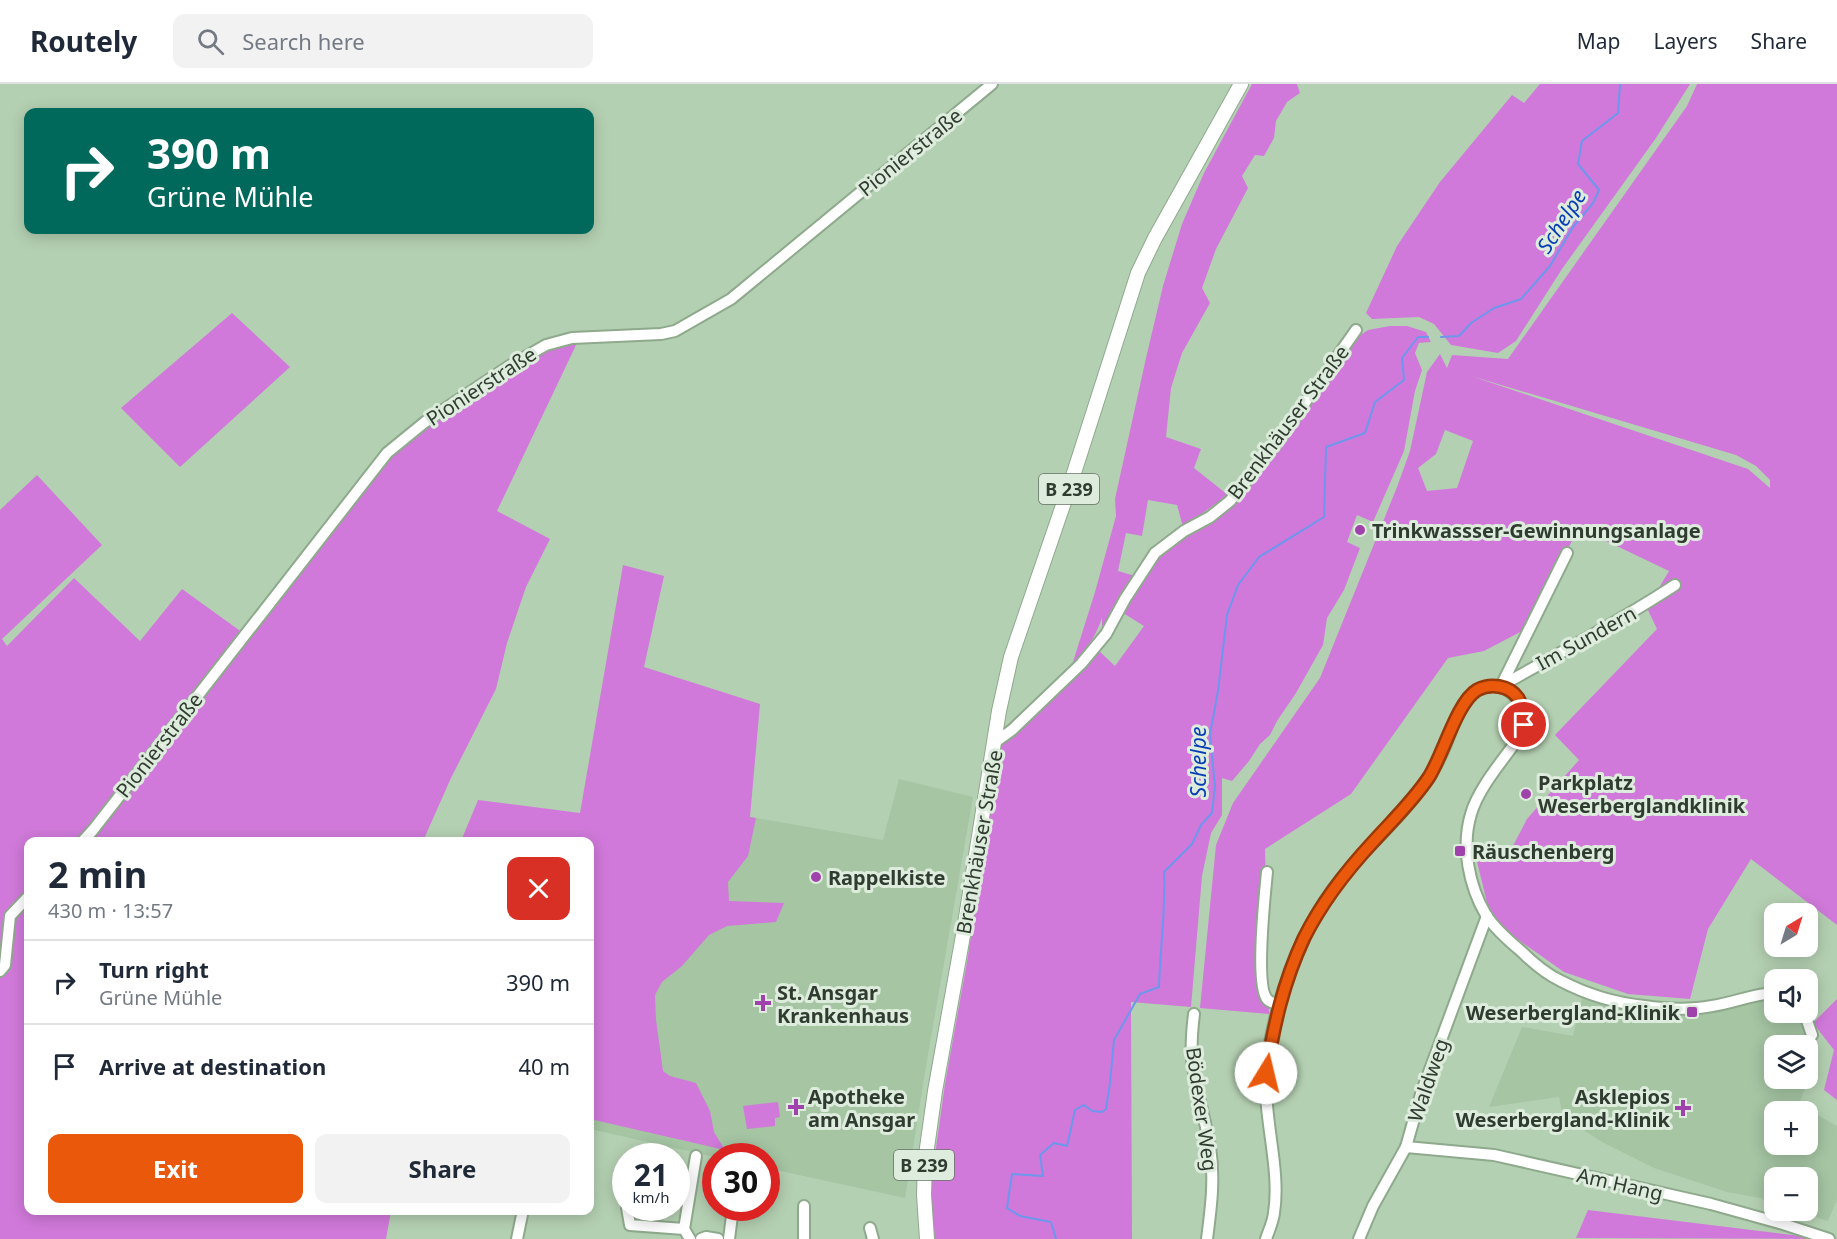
<!DOCTYPE html>
<meta charset="utf-8">
<style>
body{margin:0;font-family:"Noto Sans",sans-serif;background:#f2f2f3;color:#1f2937;height:100vh;display:flex;flex-direction:column;font-size:22px;white-space:nowrap}
*{box-sizing:border-box;margin:0}
p{font-size:20px;color:#747a83}
.icon{flex:none;width:33px;height:33px;fill:none;stroke:currentColor;stroke-width:2;stroke-linecap:round;stroke-linejoin:round}
.map{position:relative;flex:1;overflow:hidden}
.sheet{position:absolute;left:24px;top:753px;width:570px;height:378px;display:flex;flex-direction:column;background:#fff;border-radius:12px;box-shadow:0 3px 15px #0003}
.sheet>*{flex:none}
.hud{position:absolute;left:24px;top:24px;width:570px;height:126px;border-radius:12px;box-shadow:0 3px 15px #0003;background:#00695c;color:#fff;overflow:hidden}
.needle{width:39px;rotate:38deg}
.controls{position:absolute;left:1764px;top:819px;display:grid;gap:12px}
.controls a{display:grid;place-items:center;width:54px;height:54px;border-radius:12px;background:#fff;box-shadow:0 3px 15px #0003;font-size:30px}
.speed{position:absolute;left:612px;top:1059px;display:flex;gap:12px;font-size:30px;font-weight:700;text-align:center}
.speed>*{display:grid;place-content:center;width:78px;height:78px;border-radius:50%;background:#fff;box-shadow:0 3px 15px #0003;line-height:1}
.speed small{font-size:15px;font-weight:400}
.speed .limit{border:9px solid #d22;background:#fff;color:#111}
.pin{position:absolute;display:grid;place-items:center;width:51px;height:51px;color:#fff;margin:-26px;border:3px solid #fff;border-radius:50%;box-shadow:0 2px 6px #0007}
.me{position:absolute;width:66px;margin:-33px;rotate:9deg;stroke-linejoin:round;filter:drop-shadow(0 0 4px #0008)}
.turn{display:flex;align-items:center;gap:21px;height:126px;padding:0 24px;font-size:27px}
.turn .icon{width:78px;height:78px;stroke-width:2.5}
.turn b{display:block;font-size:42px;line-height:51px}
.round{display:grid;place-items:center;flex:none;width:63px;height:63px;border-radius:12px;background:#f2f2f3}
.summary{display:flex;align-items:center;justify-content:space-between;height:102px;padding:0 24px}
h1{font-size:36px;font-weight:700;line-height:45px}
.button{display:flex;gap:12px;margin-top:auto;padding:12px 24px}
.button a{flex:1;height:69px;border-radius:12px;background:#ea580c;color:#fff;font-size:24px;font-weight:700;line-height:69px;text-align:center}
.button a+a{background:#f2f2f3;color:#1f2937}
ul{padding:0;list-style:none}
li{display:flex;align-items:center;gap:18px;height:84px;padding:0 24px;border-top:2px solid #e0e1e3}
li div{flex:1}
li b{display:block;font-size:22px}
li em{font-style:normal}
header{display:flex;align-items:center;gap:36px;box-sizing:border-box;height:84px;padding:0 30px;background:#fff;border-bottom:2px solid #e0e1e3}
header strong{font-size:28px}
nav{display:flex;gap:33px;margin-inline-start:auto;font-size:21px}
.search{width:420px;height:54px;background:#f2f2f3;display:flex;align-items:center;gap:15px;box-sizing:border-box;padding:0 21px;border-radius:12px;color:#747a83;font-size:22px}
.map>svg:first-child{display:block}
.built{fill:#a5c5a3;fill-rule:evenodd}
.green{fill:#d079da;fill-rule:evenodd}
.lines{fill:none;stroke-linecap:round;stroke-linejoin:round}
.stream{stroke:#6c97ed;stroke-width:2}
.minor-casing{stroke:#8ea98c;stroke-width:14}
.major-casing{stroke:#8ea98c;stroke-width:16}
.minor{stroke:#fff;stroke-width:10}
.major{stroke:#fff;stroke-width:14}
.route-casing{stroke:#983908;stroke-width:15}
.route{stroke:#ea580c;stroke-width:10}
.poi-dot{fill:#a042ab;stroke:#ddecdc;stroke-width:2}
.labels{text-anchor:middle;dominant-baseline:central;stroke-width:6;stroke-linejoin:round;paint-order:stroke}
.shield{fill:#ddecdc;stroke:#657164;stroke-width:1.5}
.shield-label{font-size:18px;font-weight:bold;fill:#313c30}
.street-label{font-size:20px;fill:#313c30;stroke:#ddecdc}
.poi-label{font-size:20px;font-weight:bold;fill:#313c30;stroke:#ddecdc;text-anchor:start}
.water-label{font-size:21px;font-style:italic;fill:#073cb7;stroke:#ddecdc}
</style>
<header>
<strong>Routely</strong>
<div class="search"><svg class="icon" aria-label="search" viewBox="0 0 24 24"><circle cx="10" cy="10" r="6"/><path d="M15 15l6 6"/></svg>Search here</div>
<nav><a>Map</a><a>Layers</a><a>Share</a></nav>
</header>
<div class="map">
<svg width="1837" height="1155" viewBox="0 0 1837 1155">
<rect width="100%" height="100%" fill="#b4d0b2"/>
<!-- built -->
<g class="built">
<path d="M 899,695 L 973,713 L 925,988 L 905,1114 L 767,1084 L 766,1072 L 715,1073 L 590,1045 L 590,833 L 750,733 L 883,756 Z"/>
<path d="M 1774,913 L 1774,928 L 1800,929 L 1811,960 L 1814,965 L 1816,973 L 1799,1020 L 1837,1042 L 1837,1116 L 1828,1137 L 1796,1127 L 1808,1126 L 1808,1094 L 1774,1094 L 1774,1119 L 1760,1114 L 1727,1108 L 1654,1084 L 1602,1058 L 1563,1033 L 1559,1013 L 1489,1023 L 1522,943 L 1573,952 L 1582,914 L 1657,928 ZM 1774,962 L 1808,962 L 1808,994 L 1774,994 ZM 1774,1028 L 1808,1028 L 1808,1060 L 1774,1060 Z"/>
</g>
<!-- green -->
<g class="green">
<path d="M 1252,0 L 1297,0 L 1300,9 L 1287,18 L 1276,37 L 1274,54 L 1264,72 L 1255,71 L 1242,92 L 1248,104 L 1216,165 L 1202,204 L 1210,219 L 1182,269 L 1171,304 L 1166,353 L 1201,365 L 1194,384 L 1228,411 L 1183,443 L 1177,421 L 1148,416 L 1142,452 L 1126,449 L 1118,487 L 1135,492 L 1102,548 L 1102,534 C 1095,553 1087,567 1072,581 L 1095,508 L 1116,432 L 1115,415 L 1146,274 L 1163,202 L 1182,140 L 1204,89 Z"/>
<path d="M 1540,0 L 1690,0 L 1656,54 L 1562,185 L 1516,257 L 1498,269 L 1451,261 L 1434,240 L 1419,233 L 1372,235 L 1366,229 L 1397,162 L 1440,98 L 1512,11 L 1524,19 Z"/>
<path d="M 1697,0 L 1837,0 L 1837,841 L 1751,775 L 1708,845 L 1690,915 L 1628,910 L 1564,888 L 1506,847 L 1488,823 L 1474,765 L 1506,775 L 1527,735 L 1579,676 L 1555,651 L 1657,545 L 1647,524 L 1669,487 L 1579,444 L 1524,546 L 1484,567 L 1448,574 L 1351,710 L 1265,765 L 1269,930 L 1200,924 L 1216,761 L 1233,719 L 1320,594 L 1397,403 L 1410,367 L 1427,288 L 1440,270 L 1447,284 L 1452,271 L 1508,275 L 1687,22 ZM 1471,292 L 1736,371 L 1756,382 L 1770,396 L 1770,404 L 1748,385 ZM 1445,346 L 1473,357 L 1457,404 L 1427,407 L 1418,384 L 1436,370 Z"/>
<path d="M 232,229 L 290,283 L 180,383 L 121,324 Z"/>
<path d="M 1390,242 L 1407,242 L 1426,248 L 1431,258 L 1419,259 L 1415,269 L 1422,286 L 1415,307 L 1404,367 L 1373,438 L 1357,431 L 1347,458 L 1360,464 L 1344,506 L 1327,534 L 1323,561 L 1296,609 L 1277,637 L 1270,651 L 1260,660 L 1249,677 L 1232,697 L 1222,694 L 1222,731 L 1211,749 L 1202,792 L 1191,923 L 1131,918 L 1132,1155 L 935,1155 L 930,1106 L 945,1000 L 967,878 L 1000,662 L 1099,567 L 1115,582 L 1144,542 L 1123,529 L 1158,472 L 1206,440 L 1350,258 L 1368,246 Z"/>
<path d="M 577,259 L 497,427 L 550,455 L 526,503 L 507,559 L 496,605 L 451,694 L 423,757 L 28,758 L 28,1126 L 391,1127 L 386,1155 L 0,1155 L 0,426 L 37,391 L 102,461 L 2,555 L 7,562 L 74,494 L 140,557 L 182,505 L 250,554 L 387,377 L 415,349 L 552,263 Z"/>
<path d="M 623,481 L 664,492 L 644,583 L 760,620 L 750,733 L 756,734 L 748,772 L 728,798 L 729,817 L 784,819 L 776,838 L 727,842 L 709,851 L 682,882 L 662,898 L 655,911 L 656,936 L 663,987 L 670,992 L 696,999 L 710,1027 L 714,1048 L 725,1066 L 590,1035 L 590,758 L 461,757 L 478,716 L 580,729 Z"/>
<path d="M 1837,915 L 1837,1016 L 1824,1006 L 1834,966 L 1813,939 Z"/>
<path d="M 778,1018 L 780,1033 L 775,1034 L 775,1042 L 747,1045 L 743,1022 Z"/>
<path d="M 1588,1126 L 1825,1155 L 1576,1154 Z"/>
</g>
<g class="lines">
<!-- stream -->
<g class="stream">
<path d="M 1441,253 L 1459,252 L 1471,239 L 1494,224 L 1521,215 L 1550,182 L 1573,143 L 1593,119 L 1599,106 L 1578,80 L 1582,57 L 1618,29 L 1620,0"/>
<path d="M 1056,1155 L 1051,1138 L 1020,1132 L 1007,1124 L 1012,1090 L 1043,1092 L 1040,1071 L 1054,1059 L 1067,1062 L 1075,1026 L 1084,1021 L 1092,1027 L 1102,1028 L 1106,1025 L 1110,999 L 1114,956 L 1140,910 L 1159,903 C 1160,865 1166,826 1164,788 L 1192,760 L 1201,741 L 1212,729 L 1215,702 L 1210,650 L 1218,607 L 1227,531 L 1238,501 L 1259,473 L 1324,433 L 1326,363 L 1365,349 L 1375,318 L 1404,296 L 1402,274 L 1418,253 L 1428,253"/>
</g>
<!-- minor casing -->
<g class="minor-casing">
<g id="minor">
<path d="M 1501,602 C 1559,569 1619,538 1675,501"/>
<path d="M 1501,602 L 1567,469"/>
<path d="M 994,659 L 1012,646 L 1081,580 L 1106,550 L 1125,515 L 1155,469 L 1184,447 L 1210,433 L 1230,417 L 1276,360 L 1356,246"/>
<path d="M 82,758 L 93,746 L 387,369 L 425,338 L 511,281 L 546,261 L 572,254 L 661,250 L 675,247 L 731,215 L 992,0"/>
<path d="M 1267,788 C 1265,809 1255,901 1267,915 C 1270,919 1275,919 1279,920"/>
<path d="M 0,887 L 5,881 L 10,832 L 28,813"/>
<path d="M 1804,928 L 1812,951"/>
<path d="M 1194,930 C 1192,946 1191,961 1192,976 C 1196,1006 1205,1034 1210,1063 C 1215,1094 1211,1124 1207,1155"/>
<path d="M 1406,1063 L 1494,1071 L 1711,1120 L 1783,1140 L 1829,1155"/>
<path d="M 804,1122 L 804,1155"/>
<path d="M 627,1124 L 630,1141 L 684,1145 L 690,1155"/>
<path d="M 870,1144 L 873,1155"/>
<path d="M 684,1145 L 696,1072"/>
<path d="M 517,1155 L 523,1126"/>
<path d="M 701,1155 L 706,1153 L 718,1155"/>
<path d="M 729,1155 L 733,1124"/>
<path d="M 1266,1155 C 1269,1146 1273,1138 1274,1129 C 1281,1085 1263,1033 1266,989 C 1272,923 1299,847 1340,796 C 1367,762 1402,733 1426,697 C 1432,688 1438,679 1442,669 C 1453,647 1458,612 1485,603 C 1492,601 1500,602 1507,606 C 1523,616 1526,630 1522,649 C 1506,673 1479,702 1471,730 C 1461,763 1469,802 1486,831 C 1495,845 1509,857 1521,867 C 1533,879 1546,890 1561,897 C 1586,910 1615,919 1644,922 C 1665,925 1691,926 1712,922 C 1733,919 1753,910 1774,909"/>
<path d="M 1359,1155 L 1373,1122 L 1406,1063 L 1421,1010 L 1487,832"/>
</g>
</g>
<!-- major casing -->
<g class="major-casing">
<path id="major" d="M 927,1155 L 924,1111 L 925,1078 L 935,1007 L 964,846 L 999,627 L 1011,573 L 1073,392 L 1138,189 L 1155,154 L 1241,0"/>
</g>
<!-- minor -->
<use href="#minor" class="minor"/>
<!-- major -->
<use href="#major" class="major"/>
</g>
<g class="lines">
<!-- route casing -->
<g class="route-casing">
<path id="route" d="M 1266,989 C 1274,941 1283,899 1304,854 C 1322,818 1346,787 1373,758 C 1392,737 1413,717 1429,693 C 1443,671 1457,618 1477,606 C 1490,599 1509,601 1518,614 C 1523,622 1523,632 1524,641"/>
</g>
<!-- route -->
<use href="#route" class="route"/>
</g>
<!-- markers -->
<g class="poi-dot">
<circle cx="1360" cy="446" r="6"/>
<circle cx="1526" cy="710" r="6"/>
<rect x="1454" y="761" width="12" height="12" rx="3"/>
<circle cx="816" cy="793" r="6"/>
<path d="M760 910h6v6h6v6h-6v6h-6v-6h-6v-6h6z"/>
<rect x="1686" y="922" width="12" height="12" rx="3"/>
<path d="M793 1014h6v6h6v6h-6v6h-6v-6h-6v-6h6z"/>
<path d="M1680 1015h6v6h6v6h-6v6h-6v-6h-6v-6h6z"/>
</g>
<g class="labels">
<!-- shield labels -->
<g class="shield">
<rect x="1039" y="390" width="60" height="30" rx="4.5"/>
<rect x="894" y="1066" width="60" height="30" rx="4.5"/>
</g>
<g class="shield-label">
<text x="1069" y="405">B 239</text>
<text x="924" y="1081">B 239</text>
</g>
<!-- street labels -->
<g class="street-label">
<text transform="translate(910 68) rotate(-39)">Pionierstraße</text>
<text transform="translate(481 302) rotate(-33)">Pionierstraße</text>
<text transform="translate(1288 338) rotate(-53)">Brenkhäuser Straße</text>
<text transform="translate(1586 554) rotate(-29)">Im Sundern</text>
<text transform="translate(159 661) rotate(-52)">Pionierstraße</text>
<text transform="translate(979 758) rotate(-80)">Brenkhäuser Straße</text>
<text transform="translate(1428 996) rotate(-71)">Waldweg</text>
<text transform="translate(1202 1025) rotate(82)">Bödexer Weg</text>
<text transform="translate(1620 1100) rotate(13)">Am Hang</text>
</g>
<!-- poi labels -->
<g class="poi-label">
<text x="1372" y="446">Trinkwassser-Gewinnungsanlage</text>
<text x="1538" y="698">Parkplatz<tspan x="1538" dy="23">Weserberglandklinik</tspan></text>
<text x="1472" y="767">Räuschenberg</text>
<text x="828" y="793">Rappelkiste</text>
<text x="777" y="908">St. Ansgar<tspan x="777" dy="23">Krankenhaus</tspan></text>
<text x="1680" y="928" text-anchor="end">Weserbergland-Klinik</text>
<text x="808" y="1012">Apotheke<tspan x="808" dy="23">am Ansgar</tspan></text>
<text x="1670" y="1012" text-anchor="end">Asklepios<tspan x="1670" dy="23">Weserbergland-Klinik</tspan></text>
</g>
<!-- water labels -->
<g class="water-label">
<text transform="translate(1561 137) rotate(-57)">Schelpe</text>
<text transform="translate(1198 678) rotate(-90)">Schelpe</text>
</g>
</g>
</svg>
<div class="controls">
<a><svg class="needle" viewBox="-14 -14 28 28"><path d="M0-13l5 13h-10z" fill="#e53935"/><path d="M0 13l5-13h-10z" fill="#747a83"/></svg></a>
<a><svg class="icon" aria-label="sound" viewBox="0 0 24 24"><path d="M4 9h4l5-4v14l-5-4H4zM17 9q2 3 0 6"/></svg></a>
<a><svg class="icon" aria-label="layers" viewBox="0 0 24 24"><path d="M12 4l9 5-9 5-9-5zM3 14l9 5 9-5"/></svg></a>
<a>+</a>
<a>−</a>
</div>
<div class="speed"><div>21<small>km/h</small></div><div class="limit">30</div></div>
<div class="pin" style="left:1524px;top:641px;background:#d93025"><svg class="icon" aria-label="arrive" viewBox="0 0 24 24"><path d="M6 21V4h12l-3 4 3 4H6"/></svg></div>
<svg class="me" style="left:1266px;top:989px" viewBox="-20 -20 40 40"><circle r="19" fill="#fff"/><path d="M0-13L10 11 0 6-10 11z" fill="#ea580c"/></svg>
<div class="hud">
<div class="turn"><svg class="icon" aria-label="right" viewBox="0 0 24 24"><path d="M7 20v-9h11M14 6l5 5-5 5"/></svg><div><b>390 m</b>Grüne Mühle</div></div>
</div>
<section class="sheet">
<div class="summary"><div><h1>2 min</h1><p>430 m · 13:57</p></div><a class="round" style="background:#d93025;color:#fff"><svg class="icon" aria-label="close" viewBox="0 0 24 24"><path d="M6 6l12 12M18 6L6 18"/></svg></a></div>
<ul>
<li><svg class="icon" aria-label="right" viewBox="0 0 24 24"><path d="M7 20v-9h11M14 6l5 5-5 5"/></svg><div><b>Turn right</b><p>Grüne Mühle</p></div><em>390 m</em></li>
<li><svg class="icon" aria-label="arrive" viewBox="0 0 24 24"><path d="M6 21V4h12l-3 4 3 4H6"/></svg><div><b>Arrive at destination</b></div><em>40 m</em></li>
</ul>
<div class="button"><a>Exit</a><a>Share</a></div>
</section>
</div>
